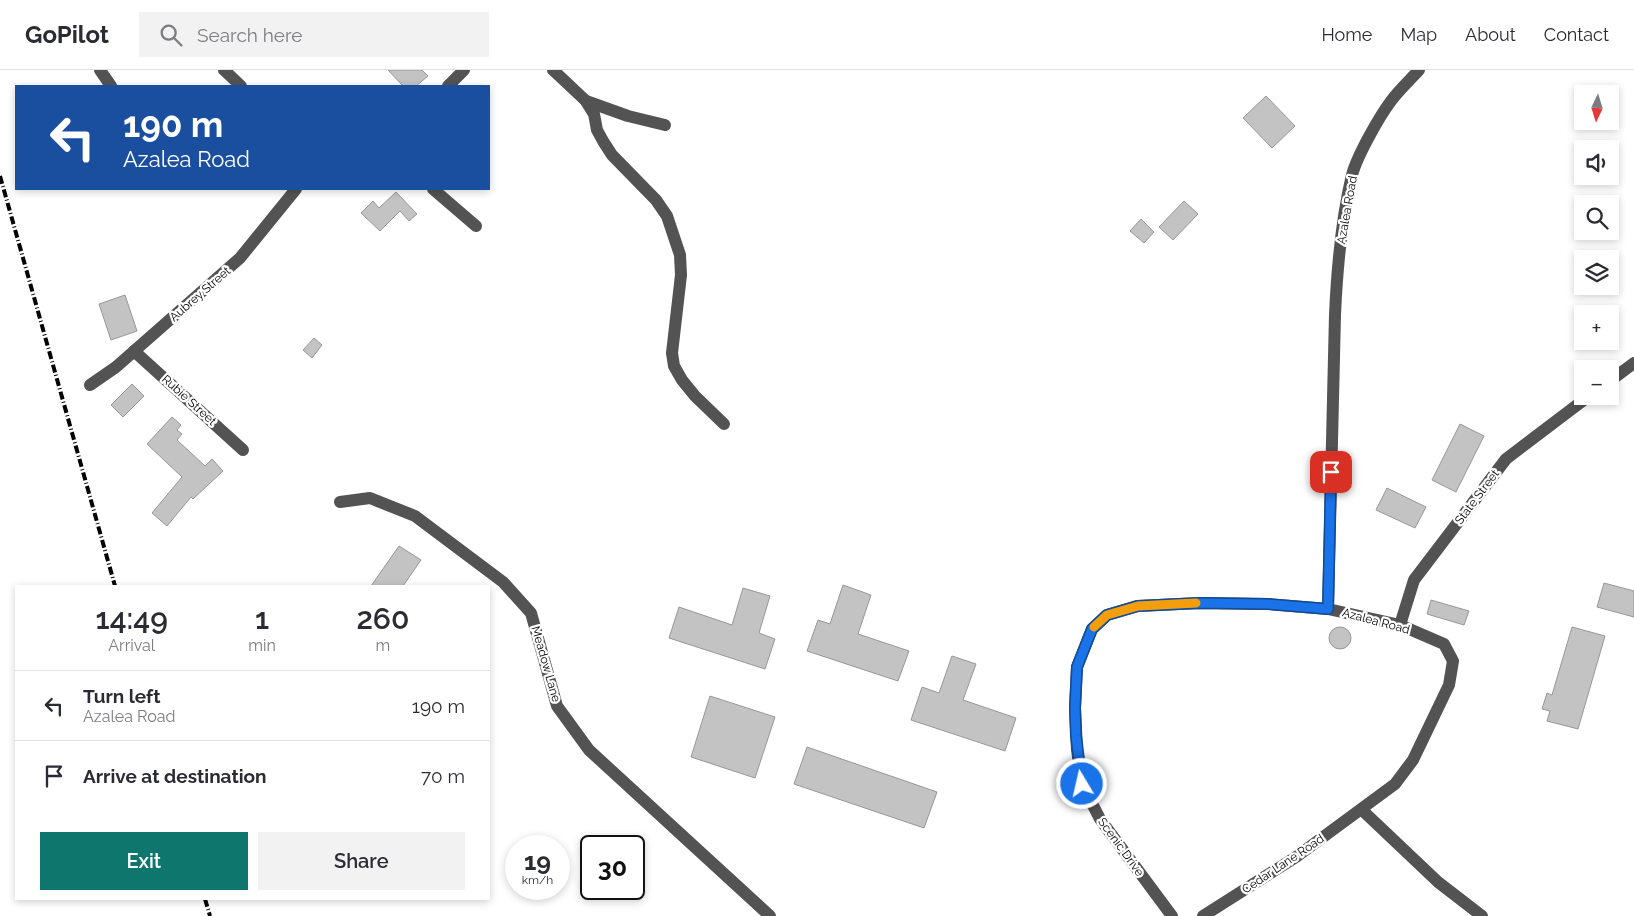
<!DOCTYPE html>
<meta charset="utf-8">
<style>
body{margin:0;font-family:Raleway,sans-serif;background:#f2f2f3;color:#2b2b33;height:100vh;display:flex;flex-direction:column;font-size:19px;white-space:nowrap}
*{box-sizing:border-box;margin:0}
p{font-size:16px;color:#7c7c81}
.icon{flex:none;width:28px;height:28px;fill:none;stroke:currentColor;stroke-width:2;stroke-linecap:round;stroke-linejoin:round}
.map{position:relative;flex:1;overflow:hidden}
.panel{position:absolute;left:15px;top:515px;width:475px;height:315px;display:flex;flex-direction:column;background:#fff;border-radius:0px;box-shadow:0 2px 8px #0003}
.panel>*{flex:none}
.hud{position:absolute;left:15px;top:15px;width:475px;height:105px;border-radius:0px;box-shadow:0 2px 8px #0003;background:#1a4fa0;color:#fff;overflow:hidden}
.needle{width:32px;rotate:184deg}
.buttons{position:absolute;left:1574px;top:15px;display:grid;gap:10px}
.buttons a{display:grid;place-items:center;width:45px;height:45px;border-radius:0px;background:#fff;box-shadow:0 2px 8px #0003;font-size:25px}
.speed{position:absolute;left:505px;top:765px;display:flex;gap:10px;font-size:25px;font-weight:700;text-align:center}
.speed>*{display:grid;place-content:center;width:65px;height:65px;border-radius:50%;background:#fff;box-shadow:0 2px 8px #0003;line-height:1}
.speed small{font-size:12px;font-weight:400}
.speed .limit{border:2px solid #111;border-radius:8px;background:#fff;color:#111}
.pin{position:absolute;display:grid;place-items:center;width:42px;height:42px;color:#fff;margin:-21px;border-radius:10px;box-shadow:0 2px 8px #0006}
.me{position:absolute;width:55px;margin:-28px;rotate:351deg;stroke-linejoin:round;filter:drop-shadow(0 0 4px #0008)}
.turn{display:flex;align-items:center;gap:18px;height:105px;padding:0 25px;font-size:22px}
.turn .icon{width:65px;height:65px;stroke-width:2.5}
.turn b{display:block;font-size:35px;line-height:42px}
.eta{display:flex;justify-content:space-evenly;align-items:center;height:85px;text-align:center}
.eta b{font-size:30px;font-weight:600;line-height:35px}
.button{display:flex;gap:10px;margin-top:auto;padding:10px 25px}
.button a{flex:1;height:58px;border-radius:0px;background:#0f766e;color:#fff;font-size:20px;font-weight:600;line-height:58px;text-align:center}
.button a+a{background:#f2f2f3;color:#2b2b33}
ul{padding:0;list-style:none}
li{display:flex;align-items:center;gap:15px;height:70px;padding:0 25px;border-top:1px solid #e1e1e2}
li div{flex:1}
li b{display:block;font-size:19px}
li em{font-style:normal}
header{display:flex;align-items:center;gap:30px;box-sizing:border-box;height:70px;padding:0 25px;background:#fff;border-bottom:1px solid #e1e1e2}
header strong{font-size:24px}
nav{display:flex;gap:28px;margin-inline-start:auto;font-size:18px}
.search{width:350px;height:45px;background:#f2f2f3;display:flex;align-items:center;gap:12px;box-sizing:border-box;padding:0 18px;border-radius:0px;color:#7c7c81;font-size:19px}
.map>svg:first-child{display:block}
.building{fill:#c3c3c3;stroke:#979797}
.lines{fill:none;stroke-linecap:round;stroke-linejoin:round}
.minor{stroke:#535353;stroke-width:12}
.rail{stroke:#000;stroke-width:4;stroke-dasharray:8 2.5 1 2.5;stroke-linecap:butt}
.route-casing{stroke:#114b97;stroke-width:12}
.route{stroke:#1a73e8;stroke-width:9}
.slow{stroke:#f59e0b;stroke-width:9}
.labels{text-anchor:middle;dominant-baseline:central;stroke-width:4.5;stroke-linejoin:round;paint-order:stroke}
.street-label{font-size:12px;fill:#000;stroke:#fff}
</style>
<header>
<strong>GoPilot</strong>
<div class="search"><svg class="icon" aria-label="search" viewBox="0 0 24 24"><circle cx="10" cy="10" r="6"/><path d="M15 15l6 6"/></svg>Search here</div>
<nav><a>Home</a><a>Map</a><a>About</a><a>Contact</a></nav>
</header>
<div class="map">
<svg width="1634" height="846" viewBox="0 0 1634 846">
<rect width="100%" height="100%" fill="#fff"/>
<!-- building -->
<g class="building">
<path d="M 388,0 L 422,0 L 428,6 L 416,16 L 403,16 Z"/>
<path d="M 1266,26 L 1295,56 L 1272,78 L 1243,48 Z"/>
<path d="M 396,122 L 417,144 L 409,151 L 400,141 L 380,161 L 361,143 L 373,131 L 379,138 Z"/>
<path d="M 1184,131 L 1198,144 L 1173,170 L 1159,157 Z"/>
<path d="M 1141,149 L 1154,162 L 1144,173 L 1130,161 Z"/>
<path d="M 125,225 L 137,261 L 111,270 L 99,234 Z"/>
<path d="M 314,268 L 322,275 L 312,288 L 303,280 Z"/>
<path d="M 132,314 L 144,326 L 123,347 L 111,335 Z"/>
<path d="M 172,347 L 181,355 L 177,360 L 182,364 L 177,370 L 205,396 L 212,389 L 223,401 L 193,429 L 191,427 L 167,456 L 152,443 L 182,407 L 147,374 Z"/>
<path d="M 1460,354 L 1484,366 L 1456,422 L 1432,410 Z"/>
<path d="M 1387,418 L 1426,437 L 1415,458 L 1376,440 Z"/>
<path d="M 399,476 L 421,490 L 403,516 L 371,516 Z"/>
<path d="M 1604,513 L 1634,521 L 1634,547 L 1597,537 Z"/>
<path d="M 843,515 L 871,525 L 858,564 L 909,581 L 898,611 L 807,581 L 818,550 L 830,554 Z"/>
<path d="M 743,518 L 770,526 L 759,563 L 775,569 L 765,599 L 669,568 L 679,537 L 732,555 Z"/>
<path d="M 1431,530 L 1469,541 L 1464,555 L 1427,544 Z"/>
<path d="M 1572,557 L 1605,566 L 1578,659 L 1547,651 L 1550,641 L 1542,639 L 1547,623 L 1552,625 Z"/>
<circle cx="1340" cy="568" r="11"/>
<path d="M 952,586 L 976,594 L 963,630 L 1016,648 L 1005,681 L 911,650 L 922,617 L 939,623 Z"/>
<path d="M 710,626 L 775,647 L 755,708 L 691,687 Z"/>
<path d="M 807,677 L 937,722 L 924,758 L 794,714 Z"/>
</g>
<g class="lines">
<!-- minor -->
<g class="minor">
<path d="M 100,0 L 111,16"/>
<path d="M 224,0 L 241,16"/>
<path d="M 553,0 L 586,31 L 594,44 L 597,60 L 603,71 L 612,85 L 656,130 L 667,146 L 680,185 L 681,205 L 672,283 L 674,296 L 682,310 L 695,326 L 724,354"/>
<path d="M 448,16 L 464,0"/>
<path d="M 586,31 L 628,46 L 665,55"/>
<path d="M 433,119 L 476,156"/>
<path d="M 134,281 L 243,380"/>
<path d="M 1610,311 L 1634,293"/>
<path d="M 90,315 L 116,297 L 240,188 L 296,119"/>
<path d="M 340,432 L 370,428 L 415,446 L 503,512 L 531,543 L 557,636 L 589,680 L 770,846"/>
<path d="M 1400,555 L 1414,510 L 1506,389 L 1589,326"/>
<path d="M 1362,740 L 1438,812 L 1482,846"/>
<path d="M 1172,846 L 1100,749 L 1082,714 L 1077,680 L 1075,638 L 1077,597 L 1092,559 L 1107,545 L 1137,536 L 1200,533 L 1268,534 L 1328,539"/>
<path d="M 1203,846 L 1296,787 L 1395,714 L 1413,690 L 1449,615 L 1453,591 L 1444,574 L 1400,555 L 1328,539 L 1335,245 C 1337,199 1341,151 1352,105 C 1357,86 1379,47 1391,31 C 1399,20 1410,10 1419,0"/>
</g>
<!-- rail -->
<g class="rail">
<path d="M 0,106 L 115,516"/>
<path d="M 205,829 L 210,846"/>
</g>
</g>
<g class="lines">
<!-- route casing -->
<g class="route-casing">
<path id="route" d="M 1082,714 L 1076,666 L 1075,638 L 1077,597 L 1092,559 L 1107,545 L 1138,536 L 1200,533 L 1268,534 L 1328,539 L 1331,402"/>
</g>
<!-- route -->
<use href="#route" class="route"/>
<!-- slow -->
<path class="slow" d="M 1094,557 L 1107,545 L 1138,536 L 1196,533"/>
</g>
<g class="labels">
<!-- street labels -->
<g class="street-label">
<text transform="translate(1347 140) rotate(-80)">Azalea Road</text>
<text transform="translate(200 224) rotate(-41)">Aubrey Street</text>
<text transform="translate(189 330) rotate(42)">Rubie Street</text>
<text transform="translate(1477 427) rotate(-53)">State Street</text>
<text transform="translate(1376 551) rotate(15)">Azalea Road</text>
<text transform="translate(546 594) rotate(74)">Meadow Lane</text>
<text transform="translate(1121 777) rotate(54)">Scenic Drive</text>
<text transform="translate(1283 794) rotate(-34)">Cedar Lane Road</text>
</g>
</g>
</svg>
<div class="buttons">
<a><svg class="needle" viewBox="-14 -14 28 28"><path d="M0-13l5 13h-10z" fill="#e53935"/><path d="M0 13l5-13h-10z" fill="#7c7c81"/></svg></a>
<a><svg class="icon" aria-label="sound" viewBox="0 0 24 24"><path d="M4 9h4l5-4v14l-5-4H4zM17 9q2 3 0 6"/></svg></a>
<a><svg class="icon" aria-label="search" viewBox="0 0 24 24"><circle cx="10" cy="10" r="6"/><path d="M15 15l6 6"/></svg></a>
<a><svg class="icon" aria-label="layers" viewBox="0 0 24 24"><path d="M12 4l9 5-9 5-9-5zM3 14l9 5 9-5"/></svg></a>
<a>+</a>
<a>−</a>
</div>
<div class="speed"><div>19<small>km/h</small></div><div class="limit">30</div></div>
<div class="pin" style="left:1331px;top:402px;background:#d93025"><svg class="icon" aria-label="arrive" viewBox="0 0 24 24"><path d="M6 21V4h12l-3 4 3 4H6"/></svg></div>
<svg class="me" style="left:1082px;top:714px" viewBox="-20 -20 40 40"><circle r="17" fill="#1a73e8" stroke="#fff" stroke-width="3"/><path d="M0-11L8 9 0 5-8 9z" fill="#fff"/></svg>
<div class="hud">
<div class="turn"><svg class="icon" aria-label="left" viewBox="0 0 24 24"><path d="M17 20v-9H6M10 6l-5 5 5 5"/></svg><div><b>190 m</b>Azalea Road</div></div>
</div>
<section class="panel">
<div class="eta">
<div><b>14:49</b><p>Arrival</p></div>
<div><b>1</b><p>min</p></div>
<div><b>260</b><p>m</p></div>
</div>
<ul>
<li><svg class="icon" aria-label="left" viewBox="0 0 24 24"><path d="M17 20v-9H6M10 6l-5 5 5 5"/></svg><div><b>Turn left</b><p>Azalea Road</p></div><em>190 m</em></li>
<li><svg class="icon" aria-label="arrive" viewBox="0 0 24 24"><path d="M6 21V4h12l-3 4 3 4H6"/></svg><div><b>Arrive at destination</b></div><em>70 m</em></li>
</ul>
<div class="button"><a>Exit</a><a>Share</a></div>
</section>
</div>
